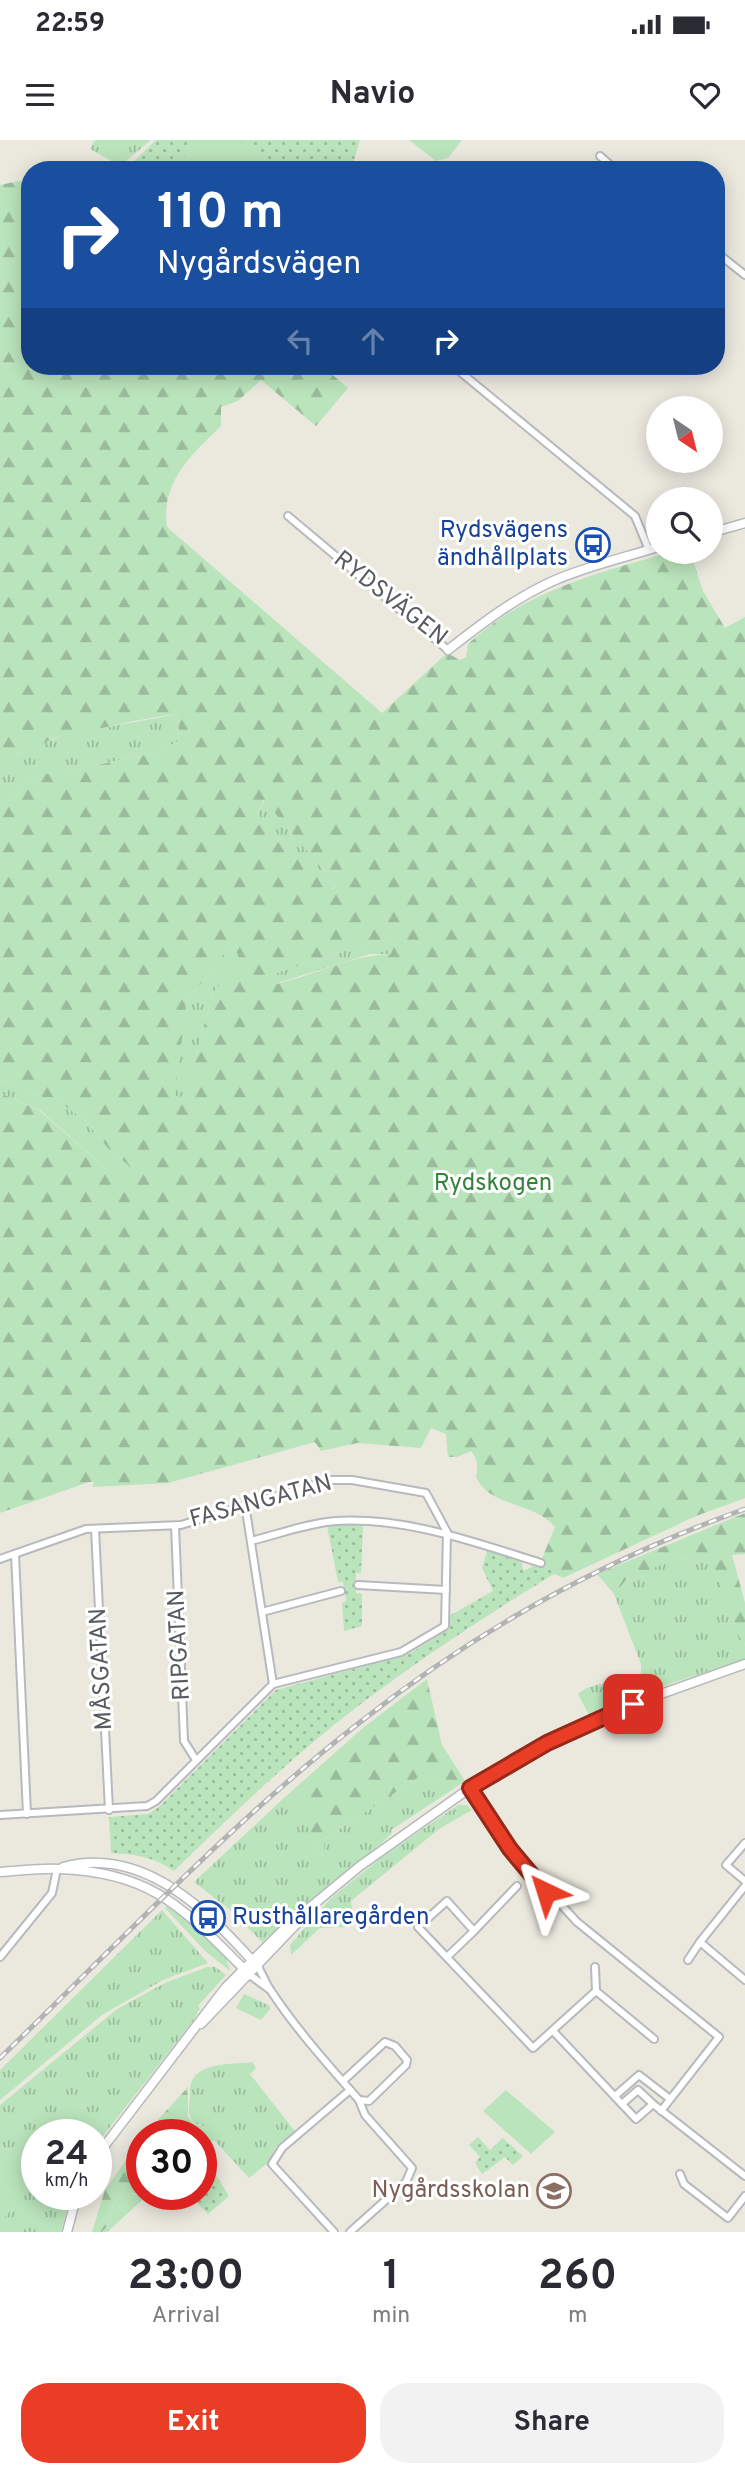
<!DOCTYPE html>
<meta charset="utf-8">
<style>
body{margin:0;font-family:Overpass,sans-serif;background:#f2f2f3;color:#2b2b33;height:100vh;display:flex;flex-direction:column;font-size:26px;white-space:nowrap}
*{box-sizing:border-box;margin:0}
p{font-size:23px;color:#7c7c81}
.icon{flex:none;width:38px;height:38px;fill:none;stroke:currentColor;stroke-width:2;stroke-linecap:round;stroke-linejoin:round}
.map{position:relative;height:2092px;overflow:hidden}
.details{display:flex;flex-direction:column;background:#fff;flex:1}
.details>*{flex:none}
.top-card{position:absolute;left:21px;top:21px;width:704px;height:214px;border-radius:28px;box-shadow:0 4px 18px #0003;background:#1a4fa0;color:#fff;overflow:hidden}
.needle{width:46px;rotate:145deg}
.tools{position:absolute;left:646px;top:256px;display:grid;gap:14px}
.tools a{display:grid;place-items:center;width:77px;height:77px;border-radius:50%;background:#fff;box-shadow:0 4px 18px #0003;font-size:35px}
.speed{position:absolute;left:21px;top:1979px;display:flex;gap:14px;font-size:35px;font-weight:700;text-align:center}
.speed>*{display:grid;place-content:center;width:91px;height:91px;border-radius:50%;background:#fff;box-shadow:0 4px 18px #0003;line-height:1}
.speed small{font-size:18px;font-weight:400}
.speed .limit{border:10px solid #d22;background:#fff;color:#111}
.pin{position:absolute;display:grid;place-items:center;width:60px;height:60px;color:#fff;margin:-30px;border-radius:14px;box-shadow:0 4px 10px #0006}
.me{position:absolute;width:77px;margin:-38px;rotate:319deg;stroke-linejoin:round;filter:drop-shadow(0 0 5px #0008)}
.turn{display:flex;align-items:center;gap:24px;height:147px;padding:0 21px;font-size:32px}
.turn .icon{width:91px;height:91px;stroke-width:2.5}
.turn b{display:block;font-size:49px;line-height:60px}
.lanes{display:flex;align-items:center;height:66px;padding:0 21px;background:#0003;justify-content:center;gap:35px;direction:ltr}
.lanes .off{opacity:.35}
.eta{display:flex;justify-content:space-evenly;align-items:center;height:119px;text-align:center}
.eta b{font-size:42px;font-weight:700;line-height:49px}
.action{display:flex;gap:14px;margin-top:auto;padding:14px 21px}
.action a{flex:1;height:80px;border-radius:28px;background:#ea3d26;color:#fff;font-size:28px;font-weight:700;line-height:80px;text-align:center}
.action a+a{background:#f2f2f3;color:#2b2b33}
.status{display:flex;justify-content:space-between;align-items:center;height:49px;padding:0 35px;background:#fff;direction:ltr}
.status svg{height:19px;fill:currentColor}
header{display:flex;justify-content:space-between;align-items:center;height:91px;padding:0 21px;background:#fff;font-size:32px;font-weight:700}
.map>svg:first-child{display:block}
.grass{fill:url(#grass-tufts)}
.forest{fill:url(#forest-firs);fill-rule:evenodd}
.park{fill:url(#park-dots)}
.pitch{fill:#bae4bc}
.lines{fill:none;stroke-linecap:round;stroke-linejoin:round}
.minor-casing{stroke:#b7b9be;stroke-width:10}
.tertiary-casing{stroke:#b7b9be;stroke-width:11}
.minor{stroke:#fff;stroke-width:6}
.tertiary{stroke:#fff;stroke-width:8}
.rail-casing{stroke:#b2b3b3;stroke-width:5}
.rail{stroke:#fff;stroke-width:2.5;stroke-dasharray:8;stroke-linecap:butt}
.route-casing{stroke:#982819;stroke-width:18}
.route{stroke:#ea3d26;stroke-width:12}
.labels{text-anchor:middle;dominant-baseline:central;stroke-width:6;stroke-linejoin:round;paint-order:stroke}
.transit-label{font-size:24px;fill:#164399;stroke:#fff;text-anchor:end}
.street-label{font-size:24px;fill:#585b60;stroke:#fff}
.park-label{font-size:24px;fill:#33843a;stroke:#fff}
.education-label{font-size:24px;fill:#785e54;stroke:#fff;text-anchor:end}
</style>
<div class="status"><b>22:59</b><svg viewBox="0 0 49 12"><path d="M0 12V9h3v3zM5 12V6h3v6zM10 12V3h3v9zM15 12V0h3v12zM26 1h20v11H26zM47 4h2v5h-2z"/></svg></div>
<header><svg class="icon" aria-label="menu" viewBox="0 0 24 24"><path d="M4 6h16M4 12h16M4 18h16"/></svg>Navio<svg class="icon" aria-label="heart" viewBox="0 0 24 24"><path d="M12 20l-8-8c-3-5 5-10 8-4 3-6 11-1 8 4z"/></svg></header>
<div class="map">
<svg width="745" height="2092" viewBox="0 0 745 2092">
<defs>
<pattern id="grass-tufts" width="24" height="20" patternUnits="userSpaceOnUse" patternTransform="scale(1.75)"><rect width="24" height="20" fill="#bae4bc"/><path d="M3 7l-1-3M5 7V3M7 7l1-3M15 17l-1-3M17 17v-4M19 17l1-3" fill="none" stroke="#9abc9c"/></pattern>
<pattern id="forest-firs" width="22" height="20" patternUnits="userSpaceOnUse" patternTransform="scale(1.75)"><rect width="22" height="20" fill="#bae4bc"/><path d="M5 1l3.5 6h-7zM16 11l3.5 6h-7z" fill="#9abc9c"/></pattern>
<pattern id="park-dots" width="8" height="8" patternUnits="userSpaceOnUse" patternTransform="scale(1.75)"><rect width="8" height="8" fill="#bae4bc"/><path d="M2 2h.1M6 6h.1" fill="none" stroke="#9abc9c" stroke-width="1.8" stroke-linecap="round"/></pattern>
</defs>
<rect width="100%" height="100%" fill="#ebe9de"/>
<!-- grass -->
<g class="grass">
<path d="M 95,0 L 151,0 L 120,26 L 90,9 Z"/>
<path d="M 178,574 L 179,600 L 163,611 L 59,633 C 39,632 24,640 15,658 L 0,665 L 0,611 L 18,614 L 64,595 Z"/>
<path d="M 265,660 L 336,745 L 332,749 L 257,674 Z"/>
<path d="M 386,798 L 394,805 L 391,814 L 370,814 L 265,847 L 263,837 Z"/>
<path d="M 236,810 L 241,821 L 213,853 L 184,958 L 174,956 L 187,856 L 203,842 L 225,812 Z"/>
<path d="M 0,940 L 45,958 L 51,957 L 83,978 L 108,1008 L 129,1026 L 126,1038 L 110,1032 L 40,970 L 0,953 Z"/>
<path d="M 678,1418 L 713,1424 C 722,1443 733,1492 745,1504 L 745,1519 L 666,1545 L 590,1577 L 578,1554 C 596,1538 622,1547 641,1533 L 641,1524 L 614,1454 C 624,1433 658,1426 678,1418 Z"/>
<path d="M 422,1635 L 451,1641 L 455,1648 L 391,1690 L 392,1693 L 381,1704 L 262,1802 L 229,1769 L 194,1742 L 285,1657 L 297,1655 L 317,1712 L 324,1715 L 324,1699 Z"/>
<path d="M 458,1665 L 467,1665 L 472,1670 L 439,1689 L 351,1761 L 354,1783 L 348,1787 L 320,1788 L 291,1815 L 290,1805 L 330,1759 L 382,1717 Z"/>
<path d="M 169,1764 L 226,1818 L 230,1831 L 205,1811 L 165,1768 Z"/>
<path d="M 162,1770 L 208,1823 L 163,1840 L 102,1875 L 0,1960 L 0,1930 Z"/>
<path d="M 207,1827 L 215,1827 L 226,1835 L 198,1866 L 200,1868 L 193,1881 L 96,2005 L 96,1995 L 37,1995 L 37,2054 L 70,2055 L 61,2092 L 0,2092 L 0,1965 L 117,1869 L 165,1843 Z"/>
<path d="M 244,1854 L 270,1866 L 270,1869 L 261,1880 L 236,1868 Z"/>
<path d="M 252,1922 L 256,1928 L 250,1934 L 297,1994 L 275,2008 L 269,2022 L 249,2038 L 214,2000 L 201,2011 L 201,1995 L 205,1996 L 200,1984 L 195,1984 C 185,1972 190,1967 190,1953 C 189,1921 229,1925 252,1922 Z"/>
<path d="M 129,2054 L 148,2055 L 107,2092 L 102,2092 L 110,2083 L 113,2062 Z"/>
</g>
<!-- forest -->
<g class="forest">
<path d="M 19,41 L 30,41 L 30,226 L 322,226 L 348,248 L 316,286 L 261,240 L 238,261 L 221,267 L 221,286 C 192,314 160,343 167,387 L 382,573 L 447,513 L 460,520 L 466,517 L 468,504 C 526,450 601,432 675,411 L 690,411 L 703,451 L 725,488 L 745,477 L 745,1358 L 696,1376 L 563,1438 L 539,1426 L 555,1387 C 534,1361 490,1368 476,1337 C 478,1326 478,1319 471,1311 L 457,1317 L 448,1317 L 446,1294 L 431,1288 L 421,1308 L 357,1303 L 321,1311 L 315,1302 L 168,1343 L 92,1347 L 94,1342 L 89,1342 L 0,1373 L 0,953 L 39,970 L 110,1032 L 126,1037 L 129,1026 L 108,1008 L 83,978 L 51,957 L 45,958 L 0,940 L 0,665 L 15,658 C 24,640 39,632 59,633 L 163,611 L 179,600 L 178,574 C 140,578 103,589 66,595 C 43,599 25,621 0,611 L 0,45 ZM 264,660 L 336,745 L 333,749 L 257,674 ZM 386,798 L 394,805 L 391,814 C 346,815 309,839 265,846 L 263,837 ZM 236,810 L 240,821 L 213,853 L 184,957 L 175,956 L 187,856 L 203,842 L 225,812 Z"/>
<path d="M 745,1373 L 745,1414 L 732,1415 L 745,1463 L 745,1504 C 732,1492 723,1444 712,1424 L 678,1418 L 627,1439 L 614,1454 L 597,1434 Z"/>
<path d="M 427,1539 L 442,1605 L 465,1641 L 455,1648 L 451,1641 L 422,1635 L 324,1699 L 324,1715 L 317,1712 L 297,1656 L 285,1657 L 364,1587 Z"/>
<path d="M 188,1947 L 188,1977 L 195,1984 L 205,1986 L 208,1990 L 205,1996 L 144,1995 Z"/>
<path d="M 142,1997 L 142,2011 L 138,2017 L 142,2025 L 142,2053 L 129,2054 L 113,2062 L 110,2083 L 102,2092 L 92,2092 L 105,2050 Z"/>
</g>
<!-- park -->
<g class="park">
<path d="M 156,0 L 360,0 L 351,30 L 131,30 L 132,23 Z"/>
<path d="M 337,1384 L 363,1386 L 361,1433 L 356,1433 L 356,1453 L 362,1454 L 362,1486 L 344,1491 L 342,1463 L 346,1461 L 343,1442 L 338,1442 L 327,1385 Z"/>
<path d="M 488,1408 L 521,1419 L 523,1431 L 535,1425 L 557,1432 C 487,1475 418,1520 353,1570 C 289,1619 231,1676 174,1731 C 154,1717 135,1714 111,1713 L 109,1677 L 148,1674 L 160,1666 L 276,1550 L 409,1514 L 449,1489 L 449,1476 L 493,1451 L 482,1428 Z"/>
<path d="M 478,1997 L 490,2010 L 503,1998 L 523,2016 L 513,2025 L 505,2017 L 482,2034 L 475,2023 L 480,2017 L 469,2005 Z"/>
<path d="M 206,2027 L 216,2035 L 229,2056 L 208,2074 L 189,2055 L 201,2054 L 201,2030 Z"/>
</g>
<!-- pitch -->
<g class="pitch">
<path d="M 196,0 L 238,0 L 282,30 L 181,30 L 178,27 Z"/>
<path d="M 409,0 L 462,0 L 448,18 L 436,21 Z"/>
<path d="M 506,1950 L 555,1992 L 531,2014 L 483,1971 Z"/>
<path d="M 0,2013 L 35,2045 L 0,2082 Z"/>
</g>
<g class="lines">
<!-- minor casing -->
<g class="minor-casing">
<g id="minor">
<path d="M 600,16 L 616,30"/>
<path d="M 716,112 L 745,135"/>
<path d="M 453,226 L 635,376 L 649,410"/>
<path d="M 288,376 L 448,510"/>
<path d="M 245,1364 L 273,1544"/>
<path d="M 175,1386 L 184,1601 L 196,1620"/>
<path d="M 95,1389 L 109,1670"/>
<path d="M 251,1401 C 279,1394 308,1383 336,1381 C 407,1377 474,1402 541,1423"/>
<path d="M 15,1414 L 27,1674"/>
<path d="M 0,1419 L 86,1389 L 181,1385 L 329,1340 L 352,1340 L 426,1353 L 447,1392 L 445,1486 L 401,1512 L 273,1544 L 156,1661 L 147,1666 L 0,1675"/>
<path d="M 358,1445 L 446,1450"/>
<path d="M 262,1472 L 341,1451"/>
<path d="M 470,1648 L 510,1709 L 577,1782 L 719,1897 L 661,1971"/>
<path d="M 745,1703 L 726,1725 L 745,1741"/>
<path d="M 474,1791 L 517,1746"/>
<path d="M 700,1802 L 745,1746"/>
<path d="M 0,1817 L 52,1753 L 57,1729"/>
<path d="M 447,1817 L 474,1791 L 447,1761 L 418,1787 L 533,1908 L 596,1851 L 595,1827"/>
<path d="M 688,1820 L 700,1802 L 745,1840"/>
<path d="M 258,1827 C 263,1835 266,1844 271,1851 C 296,1889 329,1926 359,1960 L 369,1961 L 406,1925 L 407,1920 L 395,1906 L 385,1902 L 343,1941"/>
<path d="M 250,1835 L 269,1849"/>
<path d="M 596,1851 L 654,1899"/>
<path d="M 553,1891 L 636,1979 L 653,1964 L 745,2036"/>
<path d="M 615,1956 L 639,1935 L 670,1959"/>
<path d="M 622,1964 L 638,1950 L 653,1964"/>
<path d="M 680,2034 L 684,2044 L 728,2078 L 745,2056"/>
<path d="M 334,2092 L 272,2024 L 282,2008 L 350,1950"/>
<path d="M 350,2092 L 406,2042 L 412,2028 L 365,1975 L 359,1960"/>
</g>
</g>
<!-- tertiary casing -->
<g class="tertiary-casing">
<g id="tertiary">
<path d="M 710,393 L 745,383"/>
<path d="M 448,510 C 481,484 515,458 553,441 C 587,426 623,418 658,407"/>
<path d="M 63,1727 C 144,1705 209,1772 258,1827"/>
<path d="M 0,1732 C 19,1731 40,1728 59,1729 C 156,1732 186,1772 250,1835"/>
<path d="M 201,1884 L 305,1775"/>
<path d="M 96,2017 L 226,1847 L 285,1788 L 360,1726 L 470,1648 L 547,1603 L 633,1564 L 745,1524"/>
<path d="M 67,2092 L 77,2054"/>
</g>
</g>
<!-- minor -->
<use href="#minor" class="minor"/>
<!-- tertiary -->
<use href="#tertiary" class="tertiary"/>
<!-- rail casing -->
<g class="rail-casing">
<path id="rail" d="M 0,1918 C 117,1805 230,1683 359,1583 C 475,1491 605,1419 745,1369"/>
</g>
<!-- rail -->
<use href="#rail" class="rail"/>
</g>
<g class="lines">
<!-- route casing -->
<g class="route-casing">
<path id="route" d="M 546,1752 L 510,1709 L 470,1648 L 547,1603 L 633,1564"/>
</g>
<!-- route -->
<use href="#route" class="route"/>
</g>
<!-- icons -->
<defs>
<g id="bus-ring" transform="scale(1.75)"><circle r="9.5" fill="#fff" stroke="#1a4fb4" stroke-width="1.5"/><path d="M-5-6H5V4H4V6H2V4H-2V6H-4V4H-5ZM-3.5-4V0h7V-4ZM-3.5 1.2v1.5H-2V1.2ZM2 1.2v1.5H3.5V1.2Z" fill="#1a4fb4"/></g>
<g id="school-ring" transform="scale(1.75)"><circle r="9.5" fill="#fff" stroke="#8d6e63" stroke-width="1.5"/><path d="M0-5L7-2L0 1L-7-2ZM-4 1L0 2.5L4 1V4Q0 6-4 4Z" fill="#8d6e63"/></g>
</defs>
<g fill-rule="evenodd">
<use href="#bus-ring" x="593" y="405"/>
<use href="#bus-ring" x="208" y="1778"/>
<use href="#school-ring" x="554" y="2051"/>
</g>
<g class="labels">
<!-- transit labels -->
<g class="transit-label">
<text x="568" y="391">Rydsvägens<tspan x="568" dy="28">ändhållplats</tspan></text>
<text x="232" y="1778" text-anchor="start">Rusthållaregården</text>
</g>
<!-- street labels -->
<g class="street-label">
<text transform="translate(390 459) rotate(38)">RYDSVÄGEN</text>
<text transform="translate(261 1362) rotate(-15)">FASANGATAN</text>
<text transform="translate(180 1505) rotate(-93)">RIPGATAN</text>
<text transform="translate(102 1529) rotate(-93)">MÅSGATAN</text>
</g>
<!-- park labels -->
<g class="park-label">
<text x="493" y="1044">Rydskogen</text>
</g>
<!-- education labels -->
<g class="education-label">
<text x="530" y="2051">Nygårdsskolan</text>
</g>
</g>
</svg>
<div class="tools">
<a><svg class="needle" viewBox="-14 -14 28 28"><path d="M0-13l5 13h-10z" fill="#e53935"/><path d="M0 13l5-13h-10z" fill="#7c7c81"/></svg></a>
<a><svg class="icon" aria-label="search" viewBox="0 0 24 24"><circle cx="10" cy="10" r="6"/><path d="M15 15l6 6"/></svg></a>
</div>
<div class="speed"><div>24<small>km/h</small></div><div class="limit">30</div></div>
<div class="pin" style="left:633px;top:1564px;background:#d93025"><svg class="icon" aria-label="arrive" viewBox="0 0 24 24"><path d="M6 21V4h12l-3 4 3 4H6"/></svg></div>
<svg class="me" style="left:546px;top:1752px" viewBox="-20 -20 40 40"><path d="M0-17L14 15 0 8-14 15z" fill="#ea3d26" stroke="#fff" stroke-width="4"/></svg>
<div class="top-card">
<div class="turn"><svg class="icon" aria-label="right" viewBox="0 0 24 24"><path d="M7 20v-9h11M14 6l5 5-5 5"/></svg><div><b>110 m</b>Nygårdsvägen</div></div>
<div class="lanes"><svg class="icon off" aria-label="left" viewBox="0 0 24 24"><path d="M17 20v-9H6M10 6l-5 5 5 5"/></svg><svg class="icon off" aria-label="ahead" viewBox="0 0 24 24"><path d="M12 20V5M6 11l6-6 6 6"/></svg><svg class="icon" aria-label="right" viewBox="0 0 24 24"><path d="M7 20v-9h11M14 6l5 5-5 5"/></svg></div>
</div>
</div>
<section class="details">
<div class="eta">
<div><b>23:00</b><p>Arrival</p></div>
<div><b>1</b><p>min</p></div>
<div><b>260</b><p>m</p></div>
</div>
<div class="action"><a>Exit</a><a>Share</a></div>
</section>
